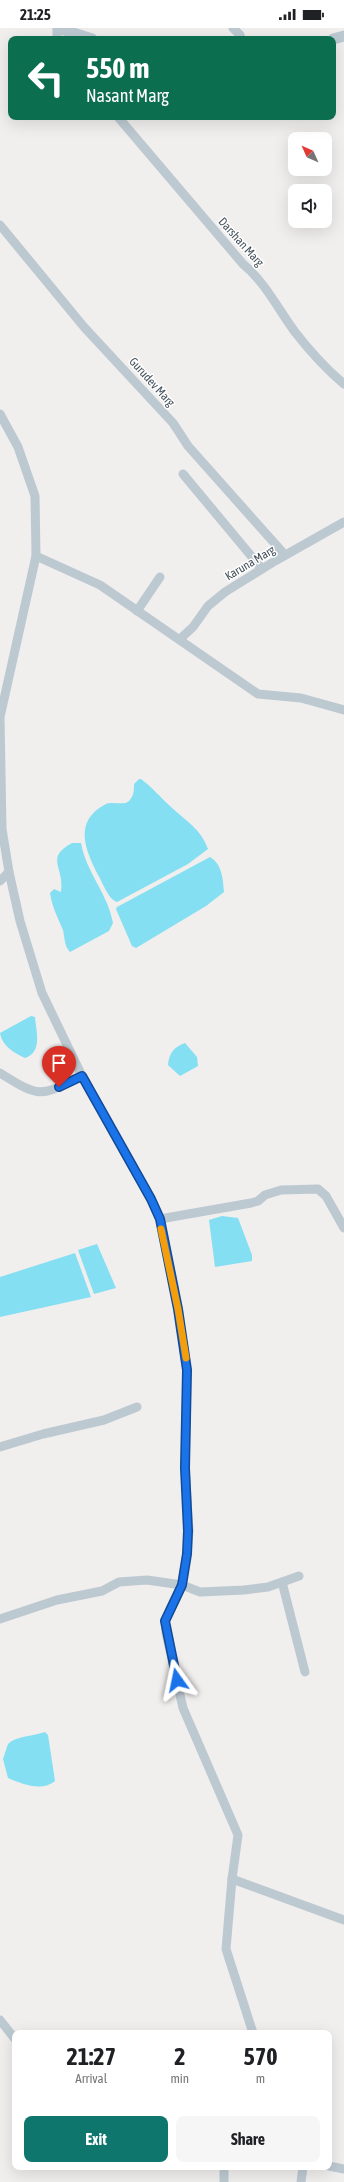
<!DOCTYPE html>
<style>
body{margin:0;font-family:"Asap Condensed",sans-serif;background:#f6f6f6;color:#202124;height:100vh;display:flex;flex-direction:column;font-size:15px;white-space:nowrap}
*{box-sizing:border-box;margin:0}
p{font-size:13px;color:#757577}
.icon{flex:none;width:22px;height:22px;fill:none;stroke:currentColor;stroke-width:2;stroke-linecap:round;stroke-linejoin:round}
.map{position:relative;flex:1;overflow:hidden}
.details{position:absolute;left:12px;top:2002px;width:320px;height:140px;display:flex;flex-direction:column;background:#fff;border-radius:8px;box-shadow:0 4px 16px #0002}
.details>*{flex:none}
.banner{position:absolute;left:8px;top:8px;width:328px;height:84px;border-radius:8px;box-shadow:0 4px 16px #0002;background:#0b6e4f;color:#fff;overflow:hidden}
.needle{width:26px;rotate:315deg}
.controls{position:absolute;left:288px;top:104px;display:grid;gap:8px}
.controls a{display:grid;place-items:center;width:44px;height:44px;border-radius:8px;background:#fff;box-shadow:0 4px 16px #0002;font-size:20px}
.pin{position:absolute;display:grid;place-items:center;width:34px;height:34px;color:#fff;margin:-41px -17px;border-radius:50% 50% 50% 0;rotate:-45deg;box-shadow:0 0 4px #0007}
.pin .icon{rotate:45deg}
.me{position:absolute;width:44px;margin:-22px;rotate:348deg;stroke-linejoin:round;filter:drop-shadow(0 0 3px #0008)}
.turn{display:flex;align-items:center;gap:14px;height:84px;padding:0 12px;font-size:18px}
.turn .icon{width:52px;height:52px;stroke-width:2.5}
.turn b{display:block;font-size:28px;line-height:34px}
.eta{display:flex;justify-content:space-evenly;align-items:center;height:68px;text-align:center}
.eta b{font-size:24px;font-weight:700;line-height:28px}
.primary-button{display:flex;gap:8px;margin-top:auto;padding:8px 12px}
.primary-button a{flex:1;height:46px;border-radius:8px;background:#0f766e;color:#fff;font-size:16px;font-weight:700;line-height:46px;text-align:center}
.primary-button a+a{background:#f6f6f6;color:#202124}
.status{display:flex;justify-content:space-between;align-items:center;height:28px;padding:0 20px;background:#fff;direction:ltr}
.status svg{height:11px;fill:currentColor}
.map>svg:first-child{display:block}
.water{fill:#83dff1}
.lines{fill:none;stroke-linecap:round;stroke-linejoin:round}
.minor{stroke:#bdc9d1;stroke-width:9}
.tertiary{stroke:#bdc9d1;stroke-width:11}
.route-casing{stroke:#114b97;stroke-width:10}
.route{stroke:#1a73e8;stroke-width:7}
.slow{stroke:#f59e0b;stroke-width:7}
.labels{text-anchor:middle;dominant-baseline:central;stroke-width:3;stroke-linejoin:round;paint-order:stroke}
.street-label{font-size:12px;fill:#45525c;stroke:#fff}
</style>
<div class="status"><b>21:25</b><svg viewBox="0 0 49 12"><path d="M0 12V9h3v3zM5 12V6h3v6zM10 12V3h3v9zM15 12V0h3v12zM26 1h20v11H26zM47 4h2v5h-2z"/></svg></div>
<div class="map">
<svg width="344" height="2154" viewBox="0 0 344 2154">
<rect width="100%" height="100%" fill="#f1eeee"/>
<!-- water -->
<g class="water">
<path d="M 139,751 L 141,751 C 152,759 161,770 171,779 C 186,793 201,801 208,821 L 188,836 L 117,874 C 108,871 103,855 98,847 C 85,821 73,793 106,776 C 113,773 123,778 129,773 C 134,768 134,762 134,756 Z"/>
<path d="M 72,815 L 81,815 C 86,844 108,866 113,895 L 109,903 L 70,924 C 64,917 65,911 63,902 C 58,890 52,879 50,865 L 54,861 L 61,864 C 65,839 44,830 72,815 Z"/>
<path d="M 210,829 C 222,836 223,851 224,864 L 206,878 L 136,920 L 132,918 L 116,881 L 117,879 Z"/>
<path d="M 31,988 L 35,989 C 36,1003 43,1024 25,1030 C 14,1025 2,1018 0,1005 Z"/>
<path d="M 185,1015 L 197,1029 L 198,1038 L 180,1048 L 168,1037 C 169,1025 174,1019 185,1015 Z"/>
<path d="M 222,1188 L 238,1190 L 252,1227 L 252,1233 L 215,1239 L 209,1192 Z"/>
<path d="M 97,1216 L 116,1260 L 94,1266 L 78,1222 Z"/>
<path d="M 75,1225 L 91,1269 L 0,1289 L 0,1249 Z"/>
<path d="M 45,1704 L 48,1707 L 55,1753 C 42,1764 22,1756 8,1750 L 3,1731 L 8,1716 C 16,1708 34,1708 45,1704 Z"/>
</g>
<g class="lines">
<!-- minor -->
<g class="minor">
<path d="M 57,0 L 57,11"/>
<path d="M 233,0 L 240,7 L 241,11"/>
<path d="M 118,89 L 243,236 C 265,254 278,281 295,304 C 309,322 326,341 344,356"/>
<path d="M 0,197 L 84,299 L 173,395 L 188,418 L 285,527"/>
<path d="M 0,386 L 18,419 L 35,468 L 36,528 L 0,689 L 2,801 L 9,844 L 20,893 L 42,965 L 82,1048 L 151,1171 L 160,1191 L 178,1281 L 187,1342 L 185,1440 L 189,1503 L 187,1525 L 182,1557 L 147,1552 L 119,1554 L 102,1563 L 57,1572 L 0,1591"/>
<path d="M 183,446 L 262,541"/>
<path d="M 36,528 L 100,557 L 258,666 L 301,670 L 344,682"/>
<path d="M 137,583 L 160,549"/>
<path d="M 180,611 L 193,599 L 208,578 L 225,564 L 275,533 L 344,494"/>
<path d="M 0,853 L 9,844"/>
<path d="M 0,1045 C 41,1071 40,1068 82,1048"/>
<path d="M 160,1191 L 251,1175 L 258,1173 L 265,1167 L 281,1162 L 318,1161 L 326,1168 L 344,1200"/>
<path d="M 0,1419 L 43,1406 L 104,1392 L 137,1379"/>
<path d="M 282,1554 L 305,1644"/>
<path d="M 232,1851 L 344,1892"/>
<path d="M 0,1992 L 15,2011"/>
<path d="M 253,2005 L 226,1921 L 232,1851 L 238,1807 L 183,1680 L 166,1605 L 165,1593 L 182,1557 L 200,1564 L 244,1562 L 268,1559 L 299,1548"/>
<path d="M 329,2138 L 344,2141"/>
<path d="M 224,2139 L 224,2154"/>
<path d="M 301,2154 L 303,2139"/>
</g>
<!-- tertiary -->
<g class="tertiary">
<path d="M 58,0 L 92,11"/>
<path d="M 333,11 L 344,8"/>
</g>
</g>
<g class="lines">
<!-- route casing -->
<g class="route-casing">
<path id="route" d="M 59,1059 L 82,1048 L 151,1171 L 160,1191 L 178,1281 L 187,1342 L 185,1440 L 188,1503 L 187,1526 L 182,1557 L 165,1593 L 177,1652"/>
</g>
<!-- route -->
<use href="#route" class="route"/>
<!-- slow -->
<path class="slow" d="M 161,1201 L 178,1281 L 186,1330"/>
</g>
<g class="labels">
<!-- street labels -->
<g class="street-label">
<text transform="translate(241 214) rotate(48)">Darshan Marg</text>
<text transform="translate(152 354) rotate(48)">Gurudev Marg</text>
<text transform="translate(250 535) rotate(-31)">Karuna Marg</text>
</g>
</g>
</svg>
<div class="controls">
<a><svg class="needle" viewBox="-14 -14 28 28"><path d="M0-13l5 13h-10z" fill="#e53935"/><path d="M0 13l5-13h-10z" fill="#757577"/></svg></a>
<a><svg class="icon" aria-label="sound" viewBox="0 0 24 24"><path d="M4 9h4l5-4v14l-5-4H4zM17 9q2 3 0 6"/></svg></a>
</div>
<div class="pin" style="left:59px;top:1059px;background:#d93025"><svg class="icon" aria-label="arrive" viewBox="0 0 24 24"><path d="M6 21V4h12l-3 4 3 4H6"/></svg></div>
<svg class="me" style="left:177px;top:1652px" viewBox="-20 -20 40 40"><path d="M0-17L14 15 0 8-14 15z" fill="#1a73e8" stroke="#fff" stroke-width="4"/></svg>
<div class="banner">
<div class="turn"><svg class="icon" aria-label="left" viewBox="0 0 24 24"><path d="M17 20v-9H6M10 6l-5 5 5 5"/></svg><div><b>550 m</b>Nasant Marg</div></div>
</div>
<section class="details">
<div class="eta">
<div><b>21:27</b><p>Arrival</p></div>
<div><b>2</b><p>min</p></div>
<div><b>570</b><p>m</p></div>
</div>
<div class="primary-button"><a>Exit</a><a>Share</a></div>
</section>
</div>
